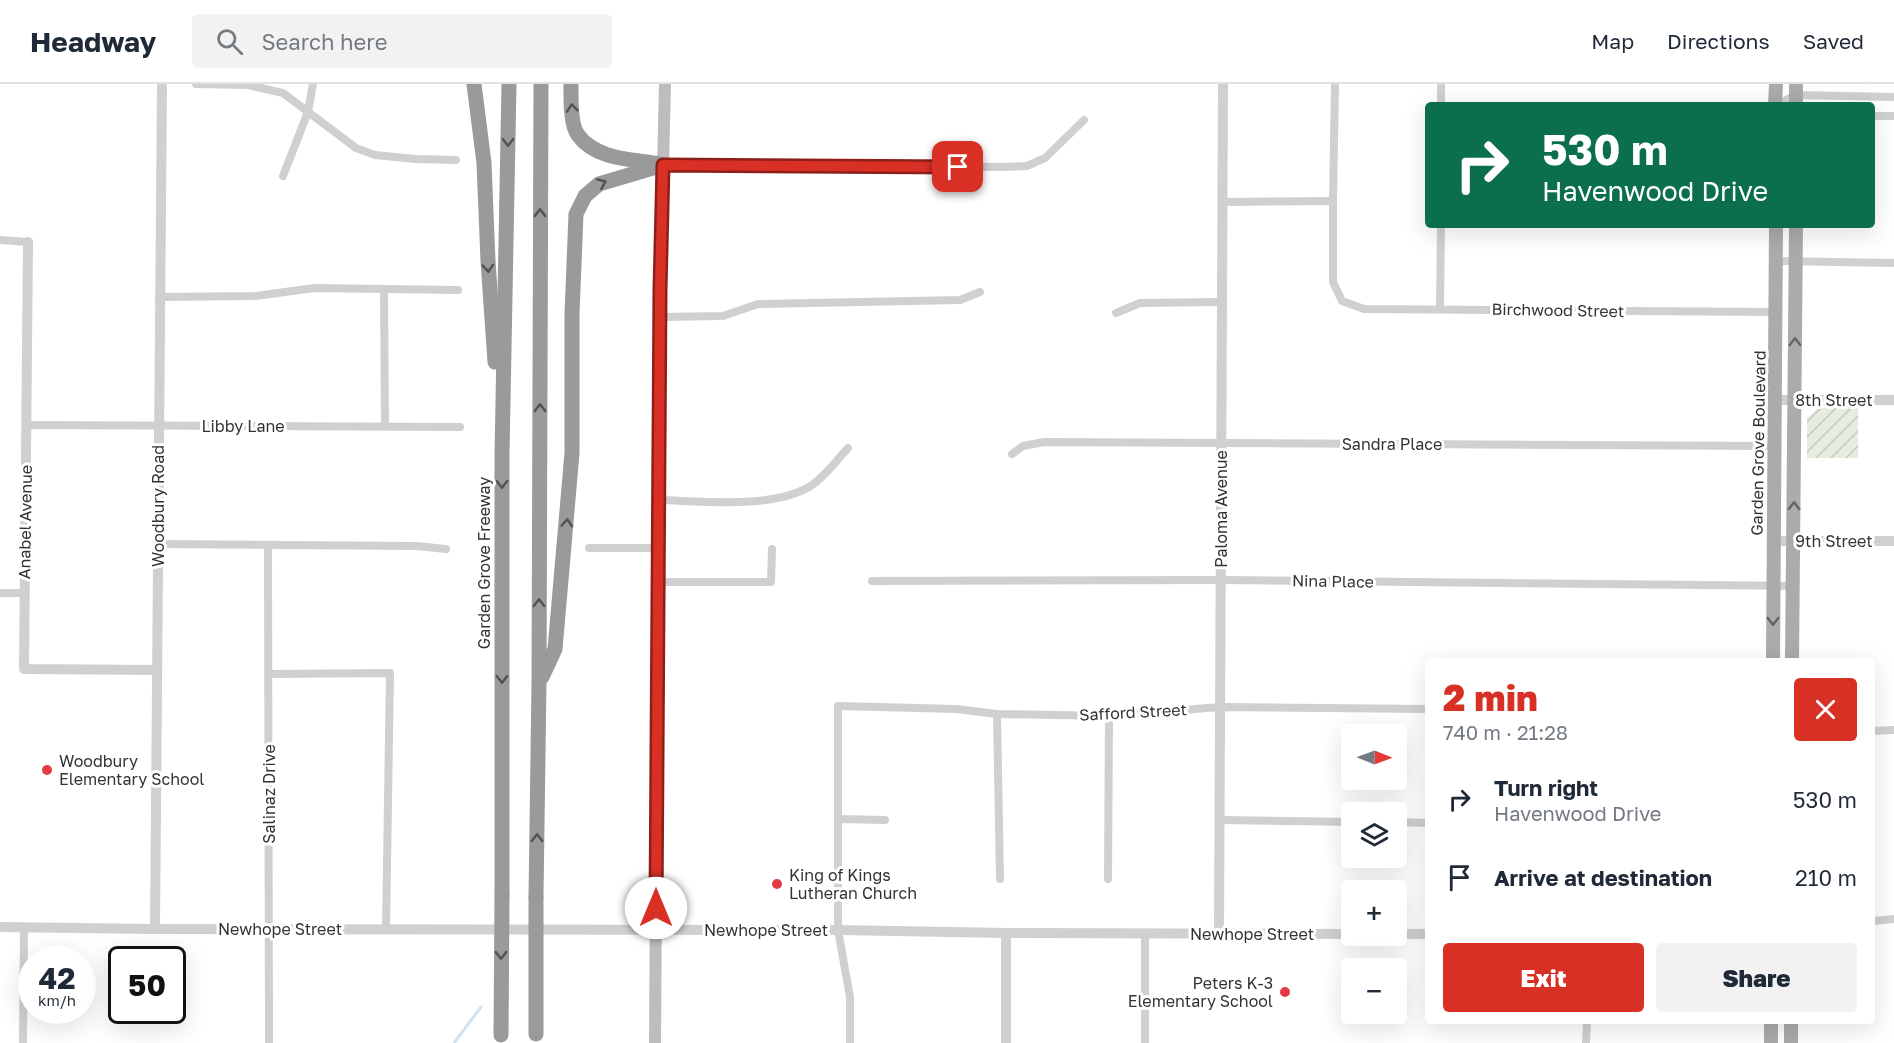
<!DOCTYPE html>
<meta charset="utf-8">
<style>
body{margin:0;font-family:"Golos Text",sans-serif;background:#f2f2f3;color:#1f2937;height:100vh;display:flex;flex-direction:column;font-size:22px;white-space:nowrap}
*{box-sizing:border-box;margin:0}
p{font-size:20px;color:#747a83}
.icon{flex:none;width:33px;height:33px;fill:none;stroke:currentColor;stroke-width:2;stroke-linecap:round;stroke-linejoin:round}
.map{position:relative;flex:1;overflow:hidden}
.details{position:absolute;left:1425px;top:574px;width:450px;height:366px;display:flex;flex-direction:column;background:#fff;border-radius:6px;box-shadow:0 6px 24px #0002}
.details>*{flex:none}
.banner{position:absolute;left:1425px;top:18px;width:450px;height:126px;border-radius:6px;box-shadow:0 6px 24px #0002;background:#0b6e4f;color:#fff;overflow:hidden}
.needle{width:39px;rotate:91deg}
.tools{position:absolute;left:1341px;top:640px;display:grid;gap:12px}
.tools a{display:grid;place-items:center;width:66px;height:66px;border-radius:6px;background:#fff;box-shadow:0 6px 24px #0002;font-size:30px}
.speed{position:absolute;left:18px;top:862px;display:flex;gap:12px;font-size:30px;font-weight:700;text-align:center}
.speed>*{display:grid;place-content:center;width:78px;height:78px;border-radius:50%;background:#fff;box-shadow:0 6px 24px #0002;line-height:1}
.speed small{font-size:15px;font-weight:400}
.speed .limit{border:3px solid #111;border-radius:9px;background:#fff;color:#111}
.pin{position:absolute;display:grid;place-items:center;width:51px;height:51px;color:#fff;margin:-26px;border-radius:12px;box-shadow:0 3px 9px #0006}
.me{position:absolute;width:66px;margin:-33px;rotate:0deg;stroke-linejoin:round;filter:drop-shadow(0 0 4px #0008)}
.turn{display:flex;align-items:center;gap:21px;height:126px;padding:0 18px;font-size:27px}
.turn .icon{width:78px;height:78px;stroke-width:2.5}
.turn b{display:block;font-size:42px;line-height:51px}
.round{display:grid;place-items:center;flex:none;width:63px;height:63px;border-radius:6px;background:#f2f2f3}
.overview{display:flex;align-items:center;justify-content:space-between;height:102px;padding:0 18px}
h1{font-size:36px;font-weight:800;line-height:45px;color:#d93025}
.button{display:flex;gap:12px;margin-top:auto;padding:12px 18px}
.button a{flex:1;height:69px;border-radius:6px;background:#d93025;color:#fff;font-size:24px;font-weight:800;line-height:69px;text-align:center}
.button a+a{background:#f2f2f3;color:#1f2937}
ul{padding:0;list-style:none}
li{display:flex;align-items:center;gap:18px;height:78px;padding:0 18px}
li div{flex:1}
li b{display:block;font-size:22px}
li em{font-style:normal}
header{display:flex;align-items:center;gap:36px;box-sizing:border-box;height:84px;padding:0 30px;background:#fff;border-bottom:2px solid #e0e1e3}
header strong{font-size:28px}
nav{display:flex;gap:33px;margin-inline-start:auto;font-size:21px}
.search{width:420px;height:54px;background:#f2f2f3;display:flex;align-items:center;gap:15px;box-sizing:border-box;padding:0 21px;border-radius:6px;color:#747a83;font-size:22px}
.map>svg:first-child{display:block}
.garden{fill:url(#garden-furrows)}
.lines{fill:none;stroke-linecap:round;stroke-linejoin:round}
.stream{stroke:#cfe2ee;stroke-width:3}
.minor{stroke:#d0d0d0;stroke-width:8}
.tertiary{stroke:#d0d0d0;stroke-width:10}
.secondary{stroke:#bdbdbd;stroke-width:12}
.primary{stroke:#ababab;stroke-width:14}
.motorway{stroke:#9a9a9a;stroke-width:15}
.motorway-bridge{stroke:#9a9a9a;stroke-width:15}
.oneway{stroke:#525252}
.oneway2{stroke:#636363}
.route-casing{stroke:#8d1f18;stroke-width:15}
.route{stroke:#d93025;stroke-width:10}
.poi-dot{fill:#e63946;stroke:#fff;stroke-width:2}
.labels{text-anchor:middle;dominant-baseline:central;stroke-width:6;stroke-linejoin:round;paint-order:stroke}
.street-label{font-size:16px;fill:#333;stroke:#fff}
.poi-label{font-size:16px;fill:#333;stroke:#fff;text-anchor:start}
</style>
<header>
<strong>Headway</strong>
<div class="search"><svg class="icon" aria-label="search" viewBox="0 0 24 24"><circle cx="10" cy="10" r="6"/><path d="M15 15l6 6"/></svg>Search here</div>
<nav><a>Map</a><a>Directions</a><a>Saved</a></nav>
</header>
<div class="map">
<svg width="1894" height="959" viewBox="0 0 1894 959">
<defs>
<pattern id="garden-furrows" width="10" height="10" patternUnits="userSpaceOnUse" patternTransform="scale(1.5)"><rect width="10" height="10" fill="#e6ecdf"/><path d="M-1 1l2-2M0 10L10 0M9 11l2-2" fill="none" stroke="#c6cbc0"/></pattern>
</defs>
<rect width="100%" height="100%" fill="#fff"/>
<!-- garden -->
<path class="garden" d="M 1818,324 L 1858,324 L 1858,374 L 1807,374 L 1807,334 Z"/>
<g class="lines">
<!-- stream -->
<path class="stream" d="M 454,959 L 481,923"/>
<!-- minor -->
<g class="minor">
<path d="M 196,0 L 248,1 L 283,9 L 356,64 L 375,71 L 415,75 L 456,76"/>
<path d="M 1335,0 L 1333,117 L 1333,198 L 1342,217 L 1364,225 L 1775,228"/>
<path d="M 1441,21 L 1441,0"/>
<path d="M 1776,21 L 1796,11 L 1894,13"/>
<path d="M 1872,32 L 1894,32"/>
<path d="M 663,81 L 1003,83 L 1027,82 L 1045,74 L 1084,36"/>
<path d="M 283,92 L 308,28 L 313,0"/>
<path d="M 1223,118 L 1333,117"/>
<path d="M 0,156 L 28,158"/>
<path d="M 1775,177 L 1894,179"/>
<path d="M 384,205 L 385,342"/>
<path d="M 159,213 L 256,212 L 314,204 L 458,206"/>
<path d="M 1440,225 L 1441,141"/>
<path d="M 1116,229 L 1140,219 L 1222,218"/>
<path d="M 660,233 L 723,232 L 758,220 L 960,216 L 980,208"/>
<path d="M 26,341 L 460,343"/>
<path d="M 1012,370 L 1023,362 L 1044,358 L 1774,362"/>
<path d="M 659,416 C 702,417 771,425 809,403 C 824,394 836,377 848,364"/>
<path d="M 159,460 L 416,462 L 446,465"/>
<path d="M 268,462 L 269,959"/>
<path d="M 589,464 L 658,464"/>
<path d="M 872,497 L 1221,496 L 1793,502"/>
<path d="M 658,498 L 771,498 L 772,465"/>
<path d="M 0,509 L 25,509"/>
<path d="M 269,590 L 390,589 L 386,845"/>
<path d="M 997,630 L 1000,795"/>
<path d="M 1872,647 L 1894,646"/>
<path d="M 839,735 L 885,736"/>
<path d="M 1220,736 L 1352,738"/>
<path d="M 1396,738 L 1428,739"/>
<path d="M 1108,795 L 1109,632"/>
<path d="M 1872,837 L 1894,835"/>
<path d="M 23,959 L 24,843"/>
<path d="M 850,959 L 850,913 L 838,846 L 838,622 L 957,625 L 997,630 L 1109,632 L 1220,623 L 1428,625"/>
<path d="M 1145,959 L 1145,849"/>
<path d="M 1586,959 L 1587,938"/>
</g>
<!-- tertiary -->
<g class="tertiary">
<path d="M 28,158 L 24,585 L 157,586"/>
<path d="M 1775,316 L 1894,316"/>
<path d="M 1773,457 L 1894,457"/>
<path d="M 0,843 L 155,845 L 838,846 L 1006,849 L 1352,850"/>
<path d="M 155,845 L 162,0"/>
<path d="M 1219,849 L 1223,0"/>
<path d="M 1396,850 L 1428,850"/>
<path d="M 1006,959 L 1006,849"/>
</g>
<!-- secondary -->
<path class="secondary" d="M 655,959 L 660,206 L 665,0"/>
<!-- primary -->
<g class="primary">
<path d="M 1775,21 L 1776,0"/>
<path d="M 1796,21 L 1796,0"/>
<path d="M 1773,578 L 1776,141"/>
<path d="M 1792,578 L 1796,141"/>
<path d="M 1771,959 L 1771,938"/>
<path d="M 1791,959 L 1791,938"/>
</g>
<!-- motorway -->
<g class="motorway">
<path d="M 474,0 L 484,79 L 488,177 L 495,278"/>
<path d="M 571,0 C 571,13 570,41 578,51 C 596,76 633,75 660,80"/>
<path d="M 542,593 L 555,565 L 572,369 L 572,230 L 576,130 L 585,112 L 599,100 L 663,81"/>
<path d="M 502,812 L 502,370 L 509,0"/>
<path d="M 536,813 L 539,599 L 541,0"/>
</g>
<!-- motorway-bridge -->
<g class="motorway-bridge">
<path d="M 536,950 L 536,813"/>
<path d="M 501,951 L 502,812"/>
</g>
</g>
<!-- one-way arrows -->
<defs><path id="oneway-chevron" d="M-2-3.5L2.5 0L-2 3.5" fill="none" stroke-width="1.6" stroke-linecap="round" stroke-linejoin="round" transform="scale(1.5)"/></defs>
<g class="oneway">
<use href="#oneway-chevron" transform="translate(572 24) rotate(-96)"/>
<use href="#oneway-chevron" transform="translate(508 58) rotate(91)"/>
<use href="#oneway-chevron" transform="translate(602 99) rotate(-23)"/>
<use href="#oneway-chevron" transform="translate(540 129) rotate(-90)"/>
<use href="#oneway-chevron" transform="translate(488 184) rotate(86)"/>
<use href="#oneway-chevron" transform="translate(540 324) rotate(-90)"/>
<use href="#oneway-chevron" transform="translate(502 400) rotate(90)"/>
<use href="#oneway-chevron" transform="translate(567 439) rotate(-86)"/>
<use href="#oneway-chevron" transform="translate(539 519) rotate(-90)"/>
<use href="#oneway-chevron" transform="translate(502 595) rotate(90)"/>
<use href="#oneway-chevron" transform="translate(537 754) rotate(-89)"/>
<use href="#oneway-chevron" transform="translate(501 871) rotate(90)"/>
</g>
<g class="oneway2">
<use href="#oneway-chevron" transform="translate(1795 258) rotate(-90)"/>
<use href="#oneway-chevron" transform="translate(1794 422) rotate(-90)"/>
<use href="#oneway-chevron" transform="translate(1773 537) rotate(90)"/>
</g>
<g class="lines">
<!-- route casing -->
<g class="route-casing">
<path id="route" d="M 656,824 L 660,206 L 663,81 L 958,83"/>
</g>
<!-- route -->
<use href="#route" class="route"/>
</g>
<!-- markers -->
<g class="poi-dot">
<circle cx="47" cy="686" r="6"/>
<circle cx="777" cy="800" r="6"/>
<circle cx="1285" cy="908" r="6"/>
</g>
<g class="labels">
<!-- street labels -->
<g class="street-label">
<text transform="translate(1558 226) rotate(1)">Birchwood Street</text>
<text x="1834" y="316">8th Street</text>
<text x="243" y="342">Libby Lane</text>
<text transform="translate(1758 359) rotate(-89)">Garden Grove Boulevard</text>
<text x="1392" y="360">Sandra Place</text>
<text transform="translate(158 422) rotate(-90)">Woodbury Road</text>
<text transform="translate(1221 425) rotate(-90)">Paloma Avenue</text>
<text transform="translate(25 438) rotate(-89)">Anabel Avenue</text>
<text x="1834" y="457">9th Street</text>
<text transform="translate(484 479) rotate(-90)">Garden Grove Freeway</text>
<text transform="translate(1333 497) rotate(1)">Nina Place</text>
<text transform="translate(1133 628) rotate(-3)">Safford Street</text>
<text transform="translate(269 710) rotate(-90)">Salinaz Drive</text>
<text x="280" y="845">Newhope Street</text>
<text x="766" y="846">Newhope Street</text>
<text x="1252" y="850">Newhope Street</text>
</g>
<!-- poi labels -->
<g class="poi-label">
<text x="59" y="677">Woodbury<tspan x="59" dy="18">Elementary School</tspan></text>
<text x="789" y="791">King of Kings<tspan x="789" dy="18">Lutheran Church</tspan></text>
<text x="1273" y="899" text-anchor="end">Peters K-3<tspan x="1273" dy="18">Elementary School</tspan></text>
</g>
</g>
</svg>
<div class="tools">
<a><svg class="needle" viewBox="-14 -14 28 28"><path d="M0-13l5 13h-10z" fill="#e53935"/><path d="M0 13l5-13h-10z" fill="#747a83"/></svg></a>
<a><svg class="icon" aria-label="layers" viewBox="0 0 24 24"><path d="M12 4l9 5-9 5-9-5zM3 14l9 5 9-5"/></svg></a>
<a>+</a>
<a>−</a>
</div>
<div class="speed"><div>42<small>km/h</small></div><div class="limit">50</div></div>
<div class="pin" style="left:958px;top:83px;background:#d93025"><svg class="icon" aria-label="arrive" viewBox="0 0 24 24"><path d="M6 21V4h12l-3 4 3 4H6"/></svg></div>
<svg class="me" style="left:656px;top:824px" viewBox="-20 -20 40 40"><circle r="19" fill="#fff"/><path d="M0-13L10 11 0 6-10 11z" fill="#d93025"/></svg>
<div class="banner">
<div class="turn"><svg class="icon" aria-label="right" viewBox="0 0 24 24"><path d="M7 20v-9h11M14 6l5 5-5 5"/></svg><div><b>530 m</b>Havenwood Drive</div></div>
</div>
<section class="details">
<div class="overview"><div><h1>2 min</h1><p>740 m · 21:28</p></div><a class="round" style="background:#d93025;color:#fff"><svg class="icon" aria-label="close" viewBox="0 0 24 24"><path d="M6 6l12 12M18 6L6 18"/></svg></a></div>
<ul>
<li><svg class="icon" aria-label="right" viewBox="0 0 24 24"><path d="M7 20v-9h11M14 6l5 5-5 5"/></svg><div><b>Turn right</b><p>Havenwood Drive</p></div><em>530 m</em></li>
<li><svg class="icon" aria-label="arrive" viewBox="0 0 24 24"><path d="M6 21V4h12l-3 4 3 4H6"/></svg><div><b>Arrive at destination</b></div><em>210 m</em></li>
</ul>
<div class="button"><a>Exit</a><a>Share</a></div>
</section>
</div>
